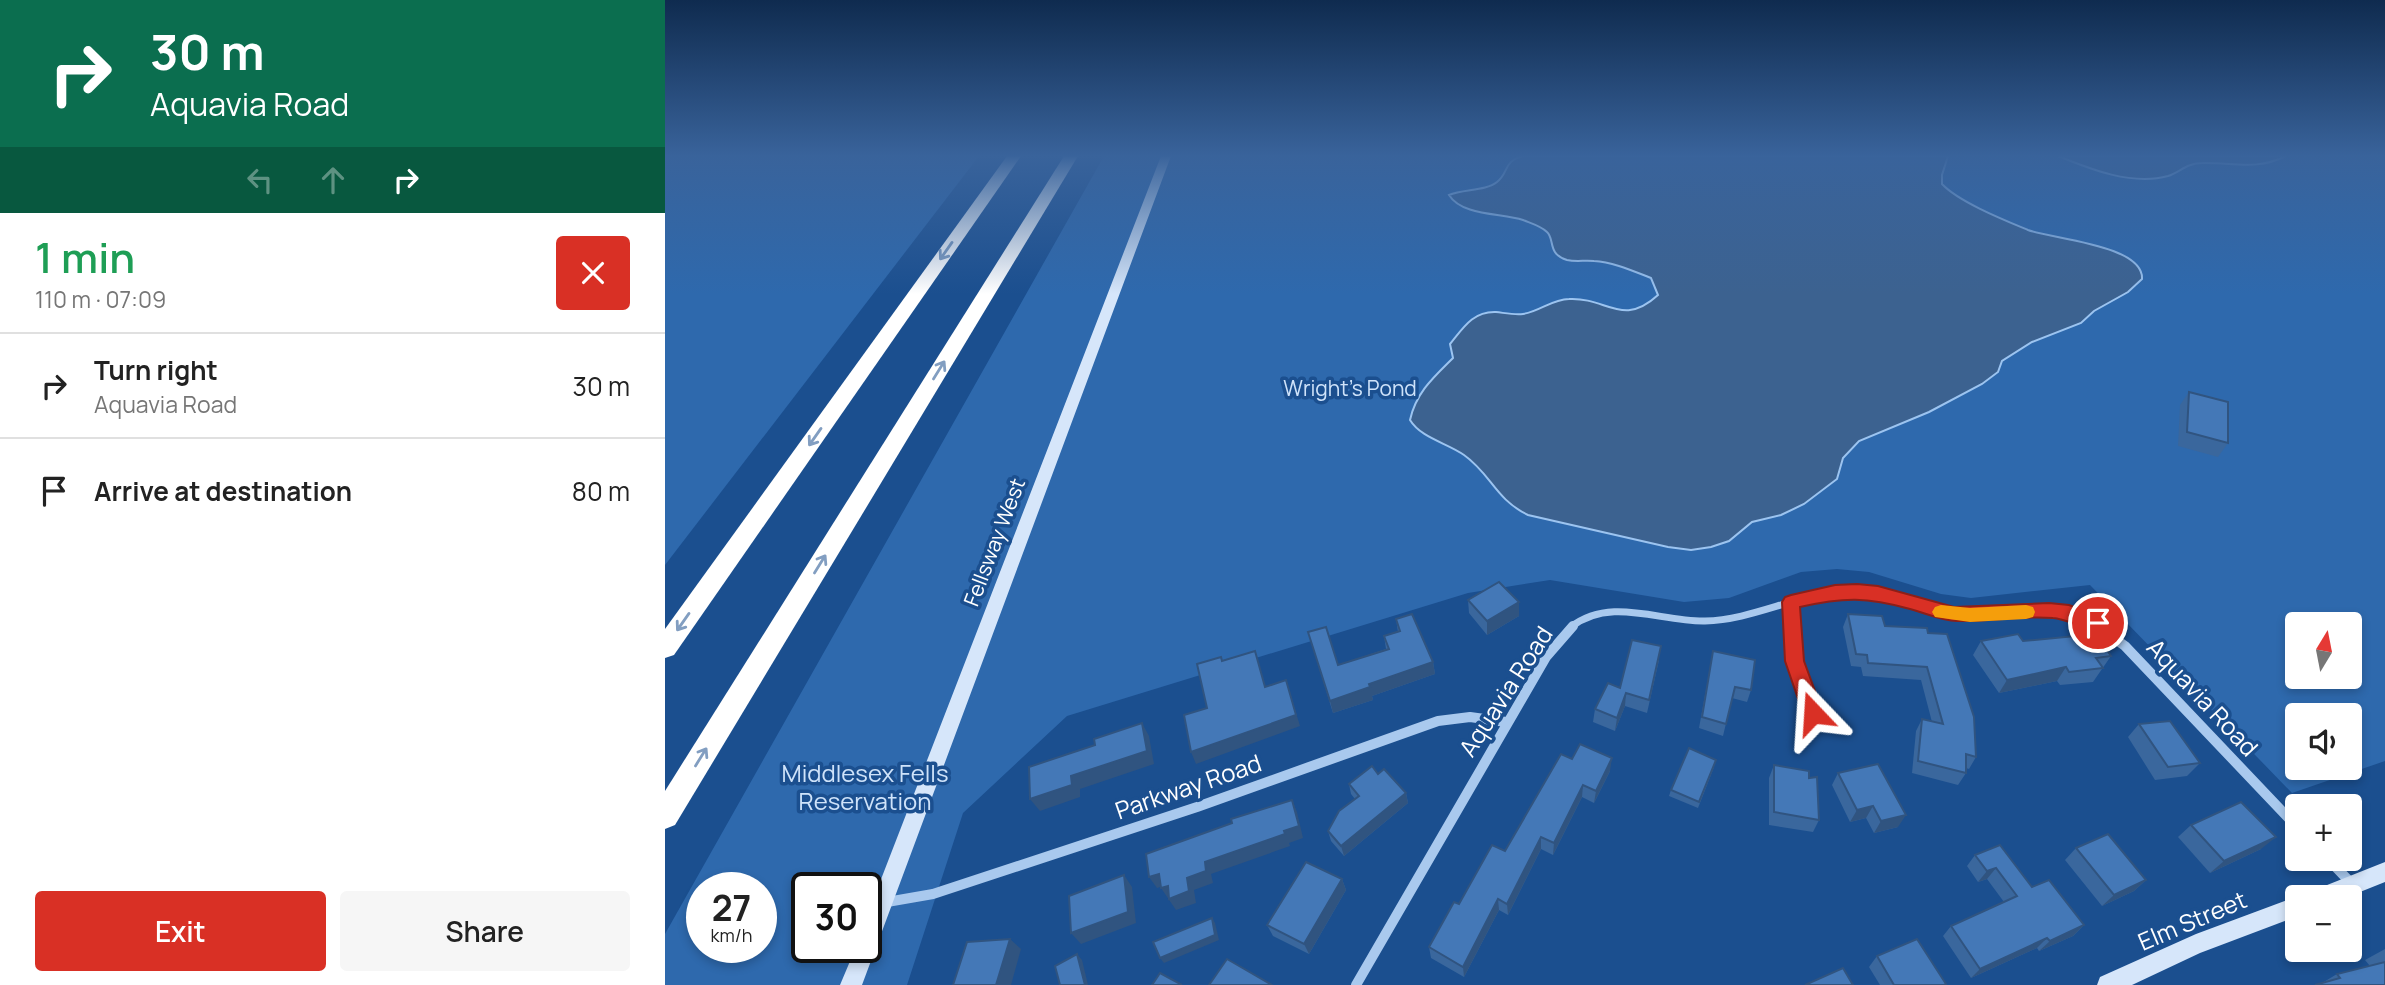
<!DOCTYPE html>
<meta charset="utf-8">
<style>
body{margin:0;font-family:Manrope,sans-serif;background:#f6f6f6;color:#222;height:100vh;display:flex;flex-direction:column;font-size:26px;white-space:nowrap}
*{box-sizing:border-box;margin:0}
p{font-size:23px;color:#767676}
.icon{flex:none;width:38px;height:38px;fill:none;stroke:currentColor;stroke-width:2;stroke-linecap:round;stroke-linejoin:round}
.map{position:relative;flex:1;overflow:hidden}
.drawer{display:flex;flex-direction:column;background:#fff;width:665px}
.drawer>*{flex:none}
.banner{background:#0b6e4f;color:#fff;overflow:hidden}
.needle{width:46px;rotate:10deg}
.buttons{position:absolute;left:1620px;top:612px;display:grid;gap:14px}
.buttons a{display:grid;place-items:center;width:77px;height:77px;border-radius:7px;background:#fff;box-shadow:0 4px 10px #0003;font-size:35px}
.speed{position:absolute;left:21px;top:872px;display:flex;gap:14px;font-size:35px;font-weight:700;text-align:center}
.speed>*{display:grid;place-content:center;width:91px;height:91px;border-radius:50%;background:#fff;box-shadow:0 4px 10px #0003;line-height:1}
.speed small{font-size:18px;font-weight:400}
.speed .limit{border:4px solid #111;border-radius:10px;background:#fff;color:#111}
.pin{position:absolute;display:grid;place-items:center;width:60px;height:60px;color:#fff;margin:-30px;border:4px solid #fff;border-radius:50%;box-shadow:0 2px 7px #0007}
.me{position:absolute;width:77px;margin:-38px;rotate:340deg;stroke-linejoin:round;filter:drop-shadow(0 0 5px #0008)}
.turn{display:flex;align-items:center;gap:24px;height:147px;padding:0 35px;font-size:32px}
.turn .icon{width:91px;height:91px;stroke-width:2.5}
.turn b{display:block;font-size:49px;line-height:60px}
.lanes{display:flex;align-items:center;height:66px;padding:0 35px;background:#0003;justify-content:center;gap:35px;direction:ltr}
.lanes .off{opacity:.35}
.round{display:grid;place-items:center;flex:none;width:74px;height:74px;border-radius:7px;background:#f6f6f6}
.summary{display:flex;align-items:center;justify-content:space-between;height:119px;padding:0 35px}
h1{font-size:42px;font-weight:600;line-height:52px;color:#1e9e55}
.cta{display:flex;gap:14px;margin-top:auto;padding:14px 35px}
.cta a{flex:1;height:80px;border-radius:7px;background:#d93025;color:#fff;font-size:28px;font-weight:600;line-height:80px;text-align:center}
.cta a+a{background:#f6f6f6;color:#222}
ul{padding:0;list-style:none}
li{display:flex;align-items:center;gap:21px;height:105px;padding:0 35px;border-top:2px solid #e0e0e0}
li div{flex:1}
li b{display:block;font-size:26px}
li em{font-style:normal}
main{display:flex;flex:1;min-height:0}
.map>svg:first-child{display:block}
.green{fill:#2e69ad;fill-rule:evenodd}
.water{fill:#3c6290;stroke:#9cc4f0;stroke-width:2}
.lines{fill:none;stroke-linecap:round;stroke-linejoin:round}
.minor-far1{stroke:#a9c9ee;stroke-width:7}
.minor{stroke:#a9c9ee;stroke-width:10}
.secondary{fill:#d6e6fa;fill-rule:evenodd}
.motorway{fill:#fff;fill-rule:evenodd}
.wall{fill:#3a679d}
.shaded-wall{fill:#305480}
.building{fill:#4478b7;stroke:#305480;stroke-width:2}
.oneway{stroke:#829ec1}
.route{fill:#d93025;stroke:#8d1f18;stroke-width:2}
.slow{fill:#f59e0b}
.labels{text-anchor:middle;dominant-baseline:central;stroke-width:7;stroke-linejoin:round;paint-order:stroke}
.park-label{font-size:21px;fill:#cfe3fa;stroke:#1b4f8f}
.street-label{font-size:21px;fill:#fff;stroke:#1b4f8f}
.near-street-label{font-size:24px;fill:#fff;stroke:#1b4f8f}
.near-park-label{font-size:24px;fill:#cfe3fa;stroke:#1b4f8f}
</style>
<main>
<section class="drawer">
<div class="banner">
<div class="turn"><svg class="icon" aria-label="right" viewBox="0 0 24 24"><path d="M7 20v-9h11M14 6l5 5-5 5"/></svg><div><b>30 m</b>Aquavia Road</div></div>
<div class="lanes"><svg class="icon off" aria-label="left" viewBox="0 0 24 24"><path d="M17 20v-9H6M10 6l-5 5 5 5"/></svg><svg class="icon off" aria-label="ahead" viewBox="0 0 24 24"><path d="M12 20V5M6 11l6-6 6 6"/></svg><svg class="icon" aria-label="right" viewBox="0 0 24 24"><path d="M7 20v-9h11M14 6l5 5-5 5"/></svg></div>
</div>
<div class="summary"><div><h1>1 min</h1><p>110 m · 07:09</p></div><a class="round" style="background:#d93025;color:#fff"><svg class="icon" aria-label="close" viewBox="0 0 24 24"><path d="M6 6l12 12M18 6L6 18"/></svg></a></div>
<ul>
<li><svg class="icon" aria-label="right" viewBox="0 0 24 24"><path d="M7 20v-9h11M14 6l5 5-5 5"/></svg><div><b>Turn right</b><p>Aquavia Road</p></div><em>30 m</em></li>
<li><svg class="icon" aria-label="arrive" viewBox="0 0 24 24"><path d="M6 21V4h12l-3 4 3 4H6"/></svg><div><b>Arrive at destination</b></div><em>80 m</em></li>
</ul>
<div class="cta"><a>Exit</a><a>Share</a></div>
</section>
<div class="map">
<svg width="1720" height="985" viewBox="0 0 1720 985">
<rect width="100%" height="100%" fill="#1b4f8f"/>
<!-- green -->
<g class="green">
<path d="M 0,156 L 314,156 L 0,565 Z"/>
<path d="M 439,156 L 1720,156 L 1720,761 L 1627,793 L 1425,585 L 1306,598 L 1276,594 L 1204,572 L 1172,569 L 1136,572 L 1064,598 L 1019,602 L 885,580 L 803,593 L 402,716 L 298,813 L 242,985 L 0,985 L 0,934 ZM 1633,625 L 1685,625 L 1685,677 L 1633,677 ZM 1633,716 L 1685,716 L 1685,768 L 1633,768 ZM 37,887 L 96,887 L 96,947 L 37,947 ZM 142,887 L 201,887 L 201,947 L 142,947 Z"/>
</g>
<!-- water -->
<g class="water">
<path d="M 858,156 L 1283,156 L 1277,175 L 1277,184 C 1294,202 1339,220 1363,230 C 1387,239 1479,245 1477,279 L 1463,292 L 1429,311 L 1416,323 L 1367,342 L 1337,361 L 1333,372 L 1317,384 L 1264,412 L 1194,441 L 1178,458 L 1172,479 L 1139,504 L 1116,515 L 1087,522 L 1064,541 L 1046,547 L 1026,550 L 1003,547 L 863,515 C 830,499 826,474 799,455 C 782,443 756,438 745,420 C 751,392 770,376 788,358 L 785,344 C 798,328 808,311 831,312 C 840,313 849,315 858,314 C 874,312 887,299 904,299 C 942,297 957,328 993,295 L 986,278 C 968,271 948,262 929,261 C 920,260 911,262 902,260 C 882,254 890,239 882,232 C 876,226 865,223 858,220 C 836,213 797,216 784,195 C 798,189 821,191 832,182 C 844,173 838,161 858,156 Z"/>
<path d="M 1393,156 L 1621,156 C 1590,171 1569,162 1537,163 C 1522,163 1515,172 1503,176 C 1467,186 1425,169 1393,156 Z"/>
</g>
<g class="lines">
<!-- minor-far1 -->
<g class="minor-far1">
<path d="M 1126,602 L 1127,627"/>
<path d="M 906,627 C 946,596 995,622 1040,621 C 1083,620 1123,599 1165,593 C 1208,586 1243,607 1284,614 C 1342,623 1379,599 1436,627"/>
</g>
<!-- minor -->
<g class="minor">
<path d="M 1127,626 L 1129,661 L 1148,713"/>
<path d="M 1432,626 L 1460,646 L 1633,828"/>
<path d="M 1663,859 L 1687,884"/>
<path d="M 222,902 L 268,894 L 532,807 L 773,721 L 805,717 L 841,722"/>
<path d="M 691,985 L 881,657 L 908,626"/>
</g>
<!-- secondary -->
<g class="secondary">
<path d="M 496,156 L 506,156 L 197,985 L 175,985 L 191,947 L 201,947 L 201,918 Z"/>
<path d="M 1720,862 L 1720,882 L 1680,898 L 1644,898 L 1647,891 Z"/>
<path d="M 1633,896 L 1637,898 L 1633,898 L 1633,916 L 1535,953 L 1467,985 L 1432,985 L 1435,977 L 1531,934 Z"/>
</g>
<!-- motorway -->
<g class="motorway">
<path d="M 342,156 L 356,156 L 9,655 L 0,658 L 0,629 Z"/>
<path d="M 399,156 L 413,156 L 10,825 L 0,829 L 0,791 Z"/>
</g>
</g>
<!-- wall -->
<g class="wall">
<path d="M 1524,392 L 1563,443 L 1553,457 L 1513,446 L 1515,405 Z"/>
<path d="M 803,600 L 854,602 L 854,616 L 822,635 L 804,613 Z"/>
<path d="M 1183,614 L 1220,626 L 1263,633 L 1311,757 L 1304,769 L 1301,768 L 1301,773 L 1293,785 L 1247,773 L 1251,731 L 1257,719 L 1267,722 L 1256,680 L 1198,676 L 1196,667 L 1186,666 L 1178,627 Z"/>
<path d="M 731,619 L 768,662 L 770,674 L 707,696 L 708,700 L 668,713 L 643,632 L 673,665 L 721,649 L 719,636 L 733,632 Z"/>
<path d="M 1316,641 L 1358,641 L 1446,656 L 1428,682 L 1395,685 L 1392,681 L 1334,693 L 1308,655 Z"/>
<path d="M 1048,651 L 1086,690 L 1082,702 L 1067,698 L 1058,736 L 1034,728 Z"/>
<path d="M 994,660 L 982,713 L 960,706 L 950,731 L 928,722 L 930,709 L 955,688 Z"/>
<path d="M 1474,724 L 1535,763 L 1522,776 L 1490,780 L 1463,737 Z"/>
<path d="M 907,759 L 945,771 L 929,803 L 917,797 L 888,855 L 876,849 L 843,915 L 834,910 L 799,977 L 766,958 L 764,947 L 794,904 L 840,851 Z"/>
<path d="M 1109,765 L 1144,778 L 1154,820 L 1148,832 L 1104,825 L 1104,778 Z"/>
<path d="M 1049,767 L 1033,808 L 1004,796 L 1006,790 Z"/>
<path d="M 1173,773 L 1233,827 L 1209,833 L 1201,818 L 1185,822 L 1167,785 Z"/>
<path d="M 713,774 L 741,793 L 743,803 L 679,856 L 666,841 L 663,831 L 690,799 L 686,794 L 684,784 Z"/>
<path d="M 1526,825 L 1596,849 L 1545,873 L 1513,837 Z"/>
<path d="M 1411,848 L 1481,880 L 1469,891 L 1437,906 L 1400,860 Z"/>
<path d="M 1310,855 L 1367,887 L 1419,925 L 1408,936 L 1374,951 L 1372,948 L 1306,978 L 1278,936 L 1286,926 L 1339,902 L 1322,879 L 1313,882 L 1302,866 Z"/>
<path d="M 677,879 L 681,890 L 644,954 L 608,936 L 602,925 Z"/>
<path d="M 1720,949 L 1720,985 L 1657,983 L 1672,974 L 1705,966 L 1700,960 Z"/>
<path d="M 1212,956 L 1280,985 L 1215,985 L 1204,967 Z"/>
</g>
<!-- shaded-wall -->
<g class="shaded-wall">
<path d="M 854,602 L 854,616 L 822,635 L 822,621 Z"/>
<path d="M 768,662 L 770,674 L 707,696 L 708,700 L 668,713 L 665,701 L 704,684 Z"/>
<path d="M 1401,667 L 1392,681 L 1334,693 L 1342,680 Z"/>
<path d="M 621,680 L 635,726 L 531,764 L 526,752 Z"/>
<path d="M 961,693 L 960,706 L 950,731 L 952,718 Z"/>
<path d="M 477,723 L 484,736 L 489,764 L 415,789 L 415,797 L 375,811 L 365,799 L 406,776 Z"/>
<path d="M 947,758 L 945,771 L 929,803 L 931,791 Z"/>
<path d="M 918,785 L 917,797 L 888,855 L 889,843 Z"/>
<path d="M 741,793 L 743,803 L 679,856 L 676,846 Z"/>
<path d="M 627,800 L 632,812 L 638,838 L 624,843 L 625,846 L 546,874 L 548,883 L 529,890 L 531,903 L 511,910 L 496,888 L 522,878 L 540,862 L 619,831 Z"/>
<path d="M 1208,806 L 1201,818 L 1185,822 L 1192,810 Z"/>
<path d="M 1241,815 L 1233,827 L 1209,833 L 1216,821 Z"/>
<path d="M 876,837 L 876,849 L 843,915 L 842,904 Z"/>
<path d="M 1611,837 L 1596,849 L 1545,873 L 1559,861 Z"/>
<path d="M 1331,868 L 1322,879 L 1313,882 L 1322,871 Z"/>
<path d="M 494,874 L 501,885 L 492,888 L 484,877 Z"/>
<path d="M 459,875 L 467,887 L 471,923 L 416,944 L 406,933 Z"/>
<path d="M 677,879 L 681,890 L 644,954 L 639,944 Z"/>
<path d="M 1481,880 L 1469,891 L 1437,906 L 1449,895 Z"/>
<path d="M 833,899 L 834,910 L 799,977 L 798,967 Z"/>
<path d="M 547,918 L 550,923 L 554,940 L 499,963 L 495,958 Z"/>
<path d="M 1419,925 L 1408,936 L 1374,951 L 1385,941 Z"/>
<path d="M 1382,938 L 1372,948 L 1306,978 L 1315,969 Z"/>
<path d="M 345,939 L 356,949 L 346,985 L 331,985 Z"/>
<path d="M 412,954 L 417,960 L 423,985 L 419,985 Z"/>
</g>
<!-- building -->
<g class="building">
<path d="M 1524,392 L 1563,402 L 1563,443 L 1522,432 Z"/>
<path d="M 834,582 L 854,602 L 822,621 L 803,600 Z"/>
<path d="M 747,614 L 768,662 L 704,684 L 705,687 L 665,701 L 643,632 L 661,627 L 673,665 L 724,649 L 719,636 L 735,631 L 731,619 Z"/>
<path d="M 1183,614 L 1217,616 L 1220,626 L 1262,628 L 1263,633 L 1282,634 L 1309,717 L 1311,757 L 1301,754 L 1301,773 L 1253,761 L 1257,719 L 1278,724 L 1262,667 L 1203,663 L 1202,655 L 1191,654 Z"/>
<path d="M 1353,634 L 1358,641 L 1431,634 L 1446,656 L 1431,658 L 1438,668 L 1404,672 L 1401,667 L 1342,680 L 1316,641 Z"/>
<path d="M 967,640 L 996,646 L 984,700 L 961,693 L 952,718 L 930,709 L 943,683 L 955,688 Z"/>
<path d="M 590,651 L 600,687 L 621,680 L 631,715 L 526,752 L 519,715 L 542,708 L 532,664 L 556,657 L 557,661 Z"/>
<path d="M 1048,651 L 1090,660 L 1086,690 L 1070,687 L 1061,724 L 1037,717 Z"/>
<path d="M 1505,721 L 1535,763 L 1503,767 L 1474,724 Z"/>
<path d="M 477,723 L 482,751 L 406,776 L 407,785 L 365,799 L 364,767 L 430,745 L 429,739 Z"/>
<path d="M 915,744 L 947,758 L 931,791 L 918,785 L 889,843 L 876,837 L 842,904 L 833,899 L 798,967 L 764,947 L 789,902 L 794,904 L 827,845 L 840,851 L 896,754 L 907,759 Z"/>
<path d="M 1024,748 L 1051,760 L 1034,802 L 1006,790 Z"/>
<path d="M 1213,764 L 1241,815 L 1216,821 L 1208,806 L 1192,810 L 1173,773 Z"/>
<path d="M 1109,765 L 1144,771 L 1144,778 L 1152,777 L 1154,820 L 1109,812 Z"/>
<path d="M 707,766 L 713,774 L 719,769 L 741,793 L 676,846 L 663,831 L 674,811 L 694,796 L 684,784 Z"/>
<path d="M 627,800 L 634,826 L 619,831 L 620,834 L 540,862 L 541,871 L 522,878 L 524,891 L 504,899 L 503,886 L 496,888 L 494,874 L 484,877 L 481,854 L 567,823 L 566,819 Z"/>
<path d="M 1576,802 L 1611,837 L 1559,861 L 1526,825 Z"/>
<path d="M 1443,834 L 1481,880 L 1449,895 L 1411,848 Z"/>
<path d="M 1335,845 L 1367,887 L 1384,880 L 1419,925 L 1385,941 L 1382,938 L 1315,969 L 1286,926 L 1352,896 L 1331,868 L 1322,871 L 1310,855 Z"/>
<path d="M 641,862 L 677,879 L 639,944 L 602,925 Z"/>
<path d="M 459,875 L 463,912 L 406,933 L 404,896 Z"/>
<path d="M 547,918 L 550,935 L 495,958 L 488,942 Z"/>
<path d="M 345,939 L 331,985 L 288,985 L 302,942 Z"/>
<path d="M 1252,939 L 1281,984 L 1279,985 L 1229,985 L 1212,956 Z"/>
<path d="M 412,954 L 420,985 L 395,985 L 390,966 Z"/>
<path d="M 562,959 L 607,985 L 544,985 Z"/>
<path d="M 1720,962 L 1720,985 L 1650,985 L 1675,978 L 1672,974 Z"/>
<path d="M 1178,968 L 1188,985 L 1140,985 Z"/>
<path d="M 495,973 L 517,985 L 487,985 Z"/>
</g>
<!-- one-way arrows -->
<defs><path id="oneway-shaft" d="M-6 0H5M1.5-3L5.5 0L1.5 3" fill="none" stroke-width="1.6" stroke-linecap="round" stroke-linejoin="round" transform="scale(1.75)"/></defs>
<g class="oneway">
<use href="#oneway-shaft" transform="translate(281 251) rotate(125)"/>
<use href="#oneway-shaft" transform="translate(274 370) rotate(-58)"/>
<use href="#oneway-shaft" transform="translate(150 437) rotate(125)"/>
<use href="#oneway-shaft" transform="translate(155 564) rotate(-58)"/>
<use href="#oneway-shaft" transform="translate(18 622) rotate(125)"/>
<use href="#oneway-shaft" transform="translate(36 757) rotate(-58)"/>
</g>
<!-- sky -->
<linearGradient id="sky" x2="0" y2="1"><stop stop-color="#0f2b4f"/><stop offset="0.53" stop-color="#39639b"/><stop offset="1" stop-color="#39639b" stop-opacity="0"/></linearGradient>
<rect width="1720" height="294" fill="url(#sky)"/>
<!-- route -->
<path class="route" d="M 1192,584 L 1213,586 L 1289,607 L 1384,603 L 1404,605 L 1439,618 L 1442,623 L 1439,629 C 1425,633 1404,619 1388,618 C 1356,615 1324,622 1292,621 C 1277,621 1260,613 1245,609 C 1202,597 1179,597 1135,607 L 1139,661 L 1158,713 L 1155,719 L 1148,722 L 1141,719 L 1138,713 L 1120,661 L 1117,602 L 1120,597 L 1126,595 L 1170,585 Z"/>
<!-- slow -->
<path class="slow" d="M 1276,605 L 1305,608 L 1361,605 L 1368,607 L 1370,612 L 1368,617 L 1361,619 L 1305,622 L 1270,617 L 1267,612 L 1270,607 Z"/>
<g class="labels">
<!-- park labels -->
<g class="park-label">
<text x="685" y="388">Wright's Pond</text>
</g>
<!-- street labels -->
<g class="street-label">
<text transform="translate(329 542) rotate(-69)">Fellsway West</text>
</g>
<!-- near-street labels -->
<g class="near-street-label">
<text transform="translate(840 691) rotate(-57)">Aquavia Road</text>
<text transform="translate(1538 697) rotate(47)">Aquavia Road</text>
<text transform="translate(523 786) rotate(-19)">Parkway Road</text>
<text transform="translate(1527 920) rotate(-23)">Elm Street</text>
</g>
<!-- near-park labels -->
<g class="near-park-label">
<text x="200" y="772">Middlesex Fells<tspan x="200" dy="28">Reservation</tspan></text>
</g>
</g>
</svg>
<div class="buttons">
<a><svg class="needle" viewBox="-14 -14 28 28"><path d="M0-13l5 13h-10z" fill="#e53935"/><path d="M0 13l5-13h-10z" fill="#767676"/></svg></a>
<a><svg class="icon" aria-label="sound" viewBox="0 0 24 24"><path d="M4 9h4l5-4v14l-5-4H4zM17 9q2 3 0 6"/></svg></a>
<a>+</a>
<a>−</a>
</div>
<div class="speed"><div>27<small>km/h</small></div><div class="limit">30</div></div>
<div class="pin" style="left:1433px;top:623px;background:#d93025"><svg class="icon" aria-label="arrive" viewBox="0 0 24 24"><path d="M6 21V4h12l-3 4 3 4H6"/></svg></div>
<svg class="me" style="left:1148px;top:713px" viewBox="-20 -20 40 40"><path d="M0-17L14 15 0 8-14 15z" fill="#d93025" stroke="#fff" stroke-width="4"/></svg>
</div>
</main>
